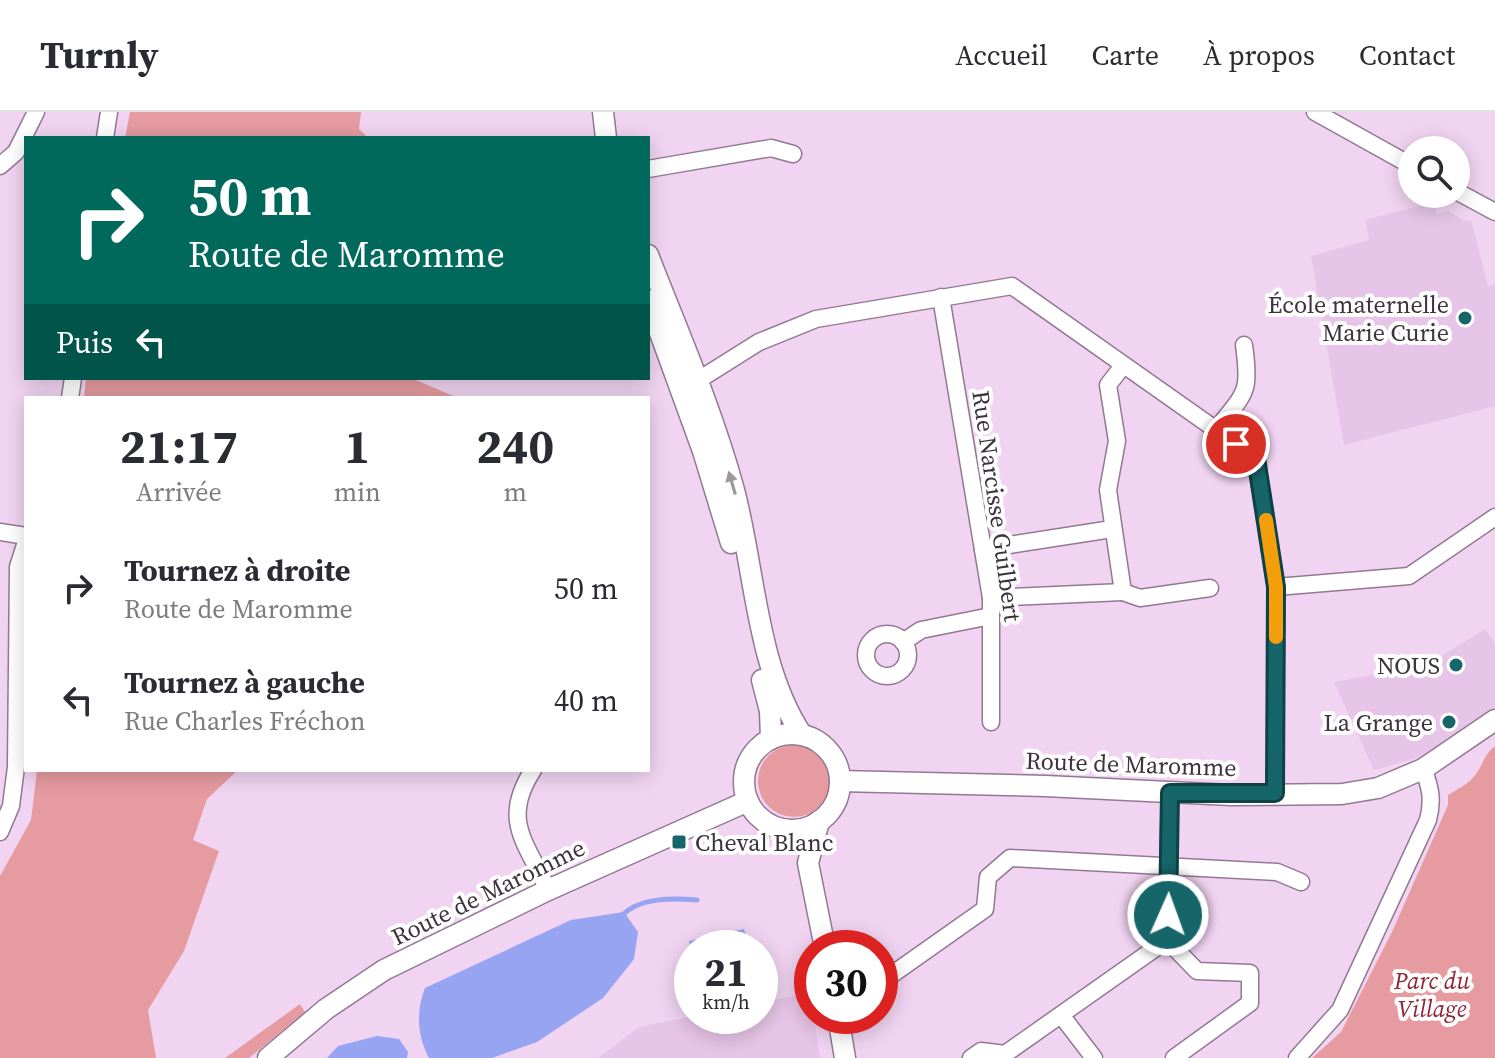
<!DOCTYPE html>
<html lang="fr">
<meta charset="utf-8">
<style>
body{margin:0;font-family:"Source Serif 4",serif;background:#f7f7f7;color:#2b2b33;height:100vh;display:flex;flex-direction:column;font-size:30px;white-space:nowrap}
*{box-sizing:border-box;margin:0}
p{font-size:26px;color:#7c7c81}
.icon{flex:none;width:44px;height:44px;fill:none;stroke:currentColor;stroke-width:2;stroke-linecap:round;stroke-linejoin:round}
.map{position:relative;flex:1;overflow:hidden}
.sheet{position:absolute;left:24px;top:284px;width:626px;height:376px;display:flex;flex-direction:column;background:#fff;border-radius:0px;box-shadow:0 4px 20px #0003}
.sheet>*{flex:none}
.top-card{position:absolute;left:24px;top:24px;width:626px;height:244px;border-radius:0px;box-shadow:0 4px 20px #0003;background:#00695c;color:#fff;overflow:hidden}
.controls{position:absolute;left:1398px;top:24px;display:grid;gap:16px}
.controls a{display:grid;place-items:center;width:72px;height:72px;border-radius:50%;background:#fff;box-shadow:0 4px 20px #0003;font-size:40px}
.speed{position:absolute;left:674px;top:818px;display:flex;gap:16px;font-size:40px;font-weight:700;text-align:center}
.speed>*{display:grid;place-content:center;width:104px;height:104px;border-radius:50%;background:#fff;box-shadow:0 4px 20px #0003;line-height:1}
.speed small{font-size:20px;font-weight:400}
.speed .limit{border:12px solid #d22;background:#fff;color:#111}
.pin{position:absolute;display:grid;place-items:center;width:68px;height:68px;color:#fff;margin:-34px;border:4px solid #fff;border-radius:50%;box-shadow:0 2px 8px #0007}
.me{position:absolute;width:88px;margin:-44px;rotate:2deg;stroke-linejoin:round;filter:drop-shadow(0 0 6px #0008)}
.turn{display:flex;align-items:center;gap:28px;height:168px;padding:0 32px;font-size:36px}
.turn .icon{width:104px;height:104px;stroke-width:2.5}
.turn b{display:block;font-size:56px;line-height:68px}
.then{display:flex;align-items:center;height:76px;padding:0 32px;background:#0003;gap:16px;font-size:30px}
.eta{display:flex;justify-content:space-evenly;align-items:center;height:136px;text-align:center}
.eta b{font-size:48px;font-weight:700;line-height:56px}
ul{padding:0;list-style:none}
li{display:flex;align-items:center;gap:24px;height:112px;padding:0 32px}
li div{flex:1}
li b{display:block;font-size:30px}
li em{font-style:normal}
header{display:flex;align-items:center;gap:48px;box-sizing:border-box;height:112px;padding:0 40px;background:#fff;border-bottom:2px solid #e1e1e2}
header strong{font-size:38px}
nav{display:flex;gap:44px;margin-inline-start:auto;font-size:28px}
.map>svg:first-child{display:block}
.built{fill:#e7c5e8}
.green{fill:#e69ba0}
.water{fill:#96a4f2}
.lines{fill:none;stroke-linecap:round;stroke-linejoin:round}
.stream{stroke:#96a4f2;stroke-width:5}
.minor-casing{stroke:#927993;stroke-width:19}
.tertiary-casing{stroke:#927993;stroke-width:23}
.minor{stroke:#fff;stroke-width:16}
.tertiary{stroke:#fff;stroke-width:20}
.oneway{fill:#9e989e}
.route-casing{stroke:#0e4244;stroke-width:20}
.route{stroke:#166569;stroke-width:14}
.slow{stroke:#f59e0b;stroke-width:14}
.poi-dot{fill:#166569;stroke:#fff;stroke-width:3}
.labels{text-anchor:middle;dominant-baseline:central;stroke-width:8;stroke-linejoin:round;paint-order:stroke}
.poi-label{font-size:24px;fill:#3d323e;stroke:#fff;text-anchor:end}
.street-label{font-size:24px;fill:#3d323e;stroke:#fff}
.park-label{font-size:24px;font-style:italic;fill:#912538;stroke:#fff}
</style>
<header>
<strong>Turnly</strong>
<nav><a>Accueil</a><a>Carte</a><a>À propos</a><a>Contact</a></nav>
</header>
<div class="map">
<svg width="1495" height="946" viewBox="0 0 1495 946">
<rect width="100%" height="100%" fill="#f1d4f2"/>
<!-- built -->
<g class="built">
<path d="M 1434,90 L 1437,102 L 1448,99 L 1465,109 L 1471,108 L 1488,174 L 1495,172 L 1495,294 L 1344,333 L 1311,144 L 1369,128 L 1365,108 Z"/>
<path d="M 1485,517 L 1495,531 L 1495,595 L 1424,644 L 1374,658 L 1334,570 L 1429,552 Z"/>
<path d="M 810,880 L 820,946 L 598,946 L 639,915 L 693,904 L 760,904 L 760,891 Z"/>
</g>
<!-- green -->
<g class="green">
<path d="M 130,0 L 361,0 L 359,17 L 368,26 L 125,26 Z"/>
<path d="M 86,266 L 411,266 L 458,286 L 84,286 Z"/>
<circle cx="794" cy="669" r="36"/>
<path d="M 1495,634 L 1495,946 L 1312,946 L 1341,920 L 1392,820 L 1448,693 L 1448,683 C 1458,677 1469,672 1476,662 C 1485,650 1482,645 1495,634 Z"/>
<path d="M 37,658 L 238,658 L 207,687 L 193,728 L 219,739 L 184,839 L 148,898 L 156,946 L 0,946 L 0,764 L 31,708 Z"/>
<path d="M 300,892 L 305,900 L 249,946 L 225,946 Z"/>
</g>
<!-- water -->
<g class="water">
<path d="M 624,800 L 638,820 L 634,847 L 603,886 L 537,930 L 492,946 L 429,946 C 417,924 416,899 425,876 L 571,808 Z"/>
<path d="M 744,817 L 749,836 L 692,836 L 692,845 L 689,829 Z"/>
<path d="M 377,924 L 399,927 L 408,940 L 407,946 L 327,946 L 338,934 Z"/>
</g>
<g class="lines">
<!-- stream -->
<path class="stream" d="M 621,804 C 640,785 672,786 697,788"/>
<!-- minor casing -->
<g class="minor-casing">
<g id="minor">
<path d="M 1315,0 L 1412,54"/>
<path d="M 105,26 L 109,0"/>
<path d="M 0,54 L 16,40 L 36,0"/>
<path d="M 648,57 L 771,36 L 793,42"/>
<path d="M 1456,79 L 1495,100"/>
<path d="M 941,185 L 991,486 L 991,610"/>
<path d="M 1122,255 L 1108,273 L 1117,329 L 1108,378 L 1123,480 L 1140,486 L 1210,476"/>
<path d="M 689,274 L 759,230 L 816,207 L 1012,174 L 1256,346 L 1276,475 L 1275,681"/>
<path d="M 70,286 L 73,266"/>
<path d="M 1216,318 C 1245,280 1251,283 1244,233"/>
<path d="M 0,420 L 26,424"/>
<path d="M 983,437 L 1112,417"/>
<path d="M 1276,475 L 1409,464 L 1495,405"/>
<path d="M 991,486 L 1123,480"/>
<circle cx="887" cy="543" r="21"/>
<path d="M 903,530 L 921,518 L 991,504"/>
<path d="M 533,658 C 500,709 527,731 548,778"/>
<path d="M 0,720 L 11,694 L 16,655 L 18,455 L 26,430"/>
<path d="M 1167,828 L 1197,859 L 1250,861 L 1250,891 L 1174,946"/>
<path d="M 880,871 L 985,797 L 988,765 L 1010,746 L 1277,760 L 1301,770"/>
<path d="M 1061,903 L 1094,946"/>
<path d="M 971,946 L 981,939 L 1005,942"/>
<path d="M 1005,946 L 1005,942 L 1167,828 L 1170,681"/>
<path d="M 1297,946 L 1340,898 L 1428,708 C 1433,689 1431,676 1423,657"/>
</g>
</g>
<!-- tertiary casing -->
<g class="tertiary-casing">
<g id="tertiary">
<path d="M 603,0 L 606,26"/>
<path d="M 648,143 C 678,220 712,297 734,378 C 755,457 756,554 802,623"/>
<path d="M 648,188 L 703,339 L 731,431"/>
<path d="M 762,568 L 770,599 L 771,627"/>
<circle cx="792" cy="670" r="48"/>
<path d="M 840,669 L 1045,674 L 1231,683 L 1342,682 L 1378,676 L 1423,657 L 1495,608"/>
<path d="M 819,709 L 808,751 L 825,836"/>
<path d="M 838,904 L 845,946"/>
<path d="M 268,946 L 326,897 L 384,858 L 548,778 L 748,689"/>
</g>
</g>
<!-- minor -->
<use href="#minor" class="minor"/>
<!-- tertiary -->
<use href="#tertiary" class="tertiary"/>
</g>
<!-- one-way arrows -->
<defs><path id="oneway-solid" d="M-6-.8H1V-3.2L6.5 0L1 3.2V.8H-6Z" transform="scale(2)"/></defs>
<use class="oneway" href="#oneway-solid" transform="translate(732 371) rotate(-106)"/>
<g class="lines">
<!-- route casing -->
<g class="route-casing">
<path id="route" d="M 1168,803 L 1170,681 L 1275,681 L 1276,475 L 1256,346 L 1236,332"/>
</g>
<!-- route -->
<use href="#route" class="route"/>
<!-- slow -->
<path class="slow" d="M 1266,408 L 1276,475 L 1276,525"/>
</g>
<!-- markers -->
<g class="poi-dot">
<circle cx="1465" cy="206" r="8"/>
<circle cx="1456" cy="553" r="8"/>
<circle cx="1449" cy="610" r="8"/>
<rect x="671" y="722" width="16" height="16" rx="4"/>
</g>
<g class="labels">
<!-- poi labels -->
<g class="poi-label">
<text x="1449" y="192">École maternelle<tspan x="1449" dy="28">Marie Curie</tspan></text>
<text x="1440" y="553">NOUS</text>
<text x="1433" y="610">La Grange</text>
<text x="695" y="730" text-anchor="start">Cheval Blanc</text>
</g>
<!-- street labels -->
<g class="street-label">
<text transform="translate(997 394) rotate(82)">Rue Narcisse Guilbert</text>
<text transform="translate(1131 652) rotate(2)">Route de Maromme</text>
<text transform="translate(488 780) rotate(-26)">Route de Maromme</text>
</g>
<!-- park labels -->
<g class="park-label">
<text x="1432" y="868">Parc du<tspan x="1432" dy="28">Village</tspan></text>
</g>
</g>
</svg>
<div class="controls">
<a><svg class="icon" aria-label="search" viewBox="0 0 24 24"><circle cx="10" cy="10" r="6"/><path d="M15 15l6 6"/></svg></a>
</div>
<div class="speed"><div>21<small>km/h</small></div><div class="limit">30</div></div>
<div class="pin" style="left:1236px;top:332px;background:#d93025"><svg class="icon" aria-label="arrive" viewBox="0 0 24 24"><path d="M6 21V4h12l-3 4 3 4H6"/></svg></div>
<svg class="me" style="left:1168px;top:803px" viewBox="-20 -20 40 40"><circle r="17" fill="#166569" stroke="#fff" stroke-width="3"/><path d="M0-11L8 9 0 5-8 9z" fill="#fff"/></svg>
<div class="top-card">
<div class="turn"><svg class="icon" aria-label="right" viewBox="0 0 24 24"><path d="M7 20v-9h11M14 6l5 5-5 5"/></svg><div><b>50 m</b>Route de Maromme</div></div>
<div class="then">Puis<svg class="icon" aria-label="left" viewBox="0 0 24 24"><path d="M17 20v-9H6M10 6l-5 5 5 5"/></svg></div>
</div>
<section class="sheet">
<div class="eta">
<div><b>21:17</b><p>Arrivée</p></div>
<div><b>1</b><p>min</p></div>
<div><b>240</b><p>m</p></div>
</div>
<ul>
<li><svg class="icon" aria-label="right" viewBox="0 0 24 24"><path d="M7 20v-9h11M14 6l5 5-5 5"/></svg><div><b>Tournez à droite</b><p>Route de Maromme</p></div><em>50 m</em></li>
<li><svg class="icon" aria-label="left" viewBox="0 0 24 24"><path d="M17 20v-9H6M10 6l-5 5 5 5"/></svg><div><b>Tournez à gauche</b><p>Rue Charles Fréchon</p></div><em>40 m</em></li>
</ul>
</section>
</div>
